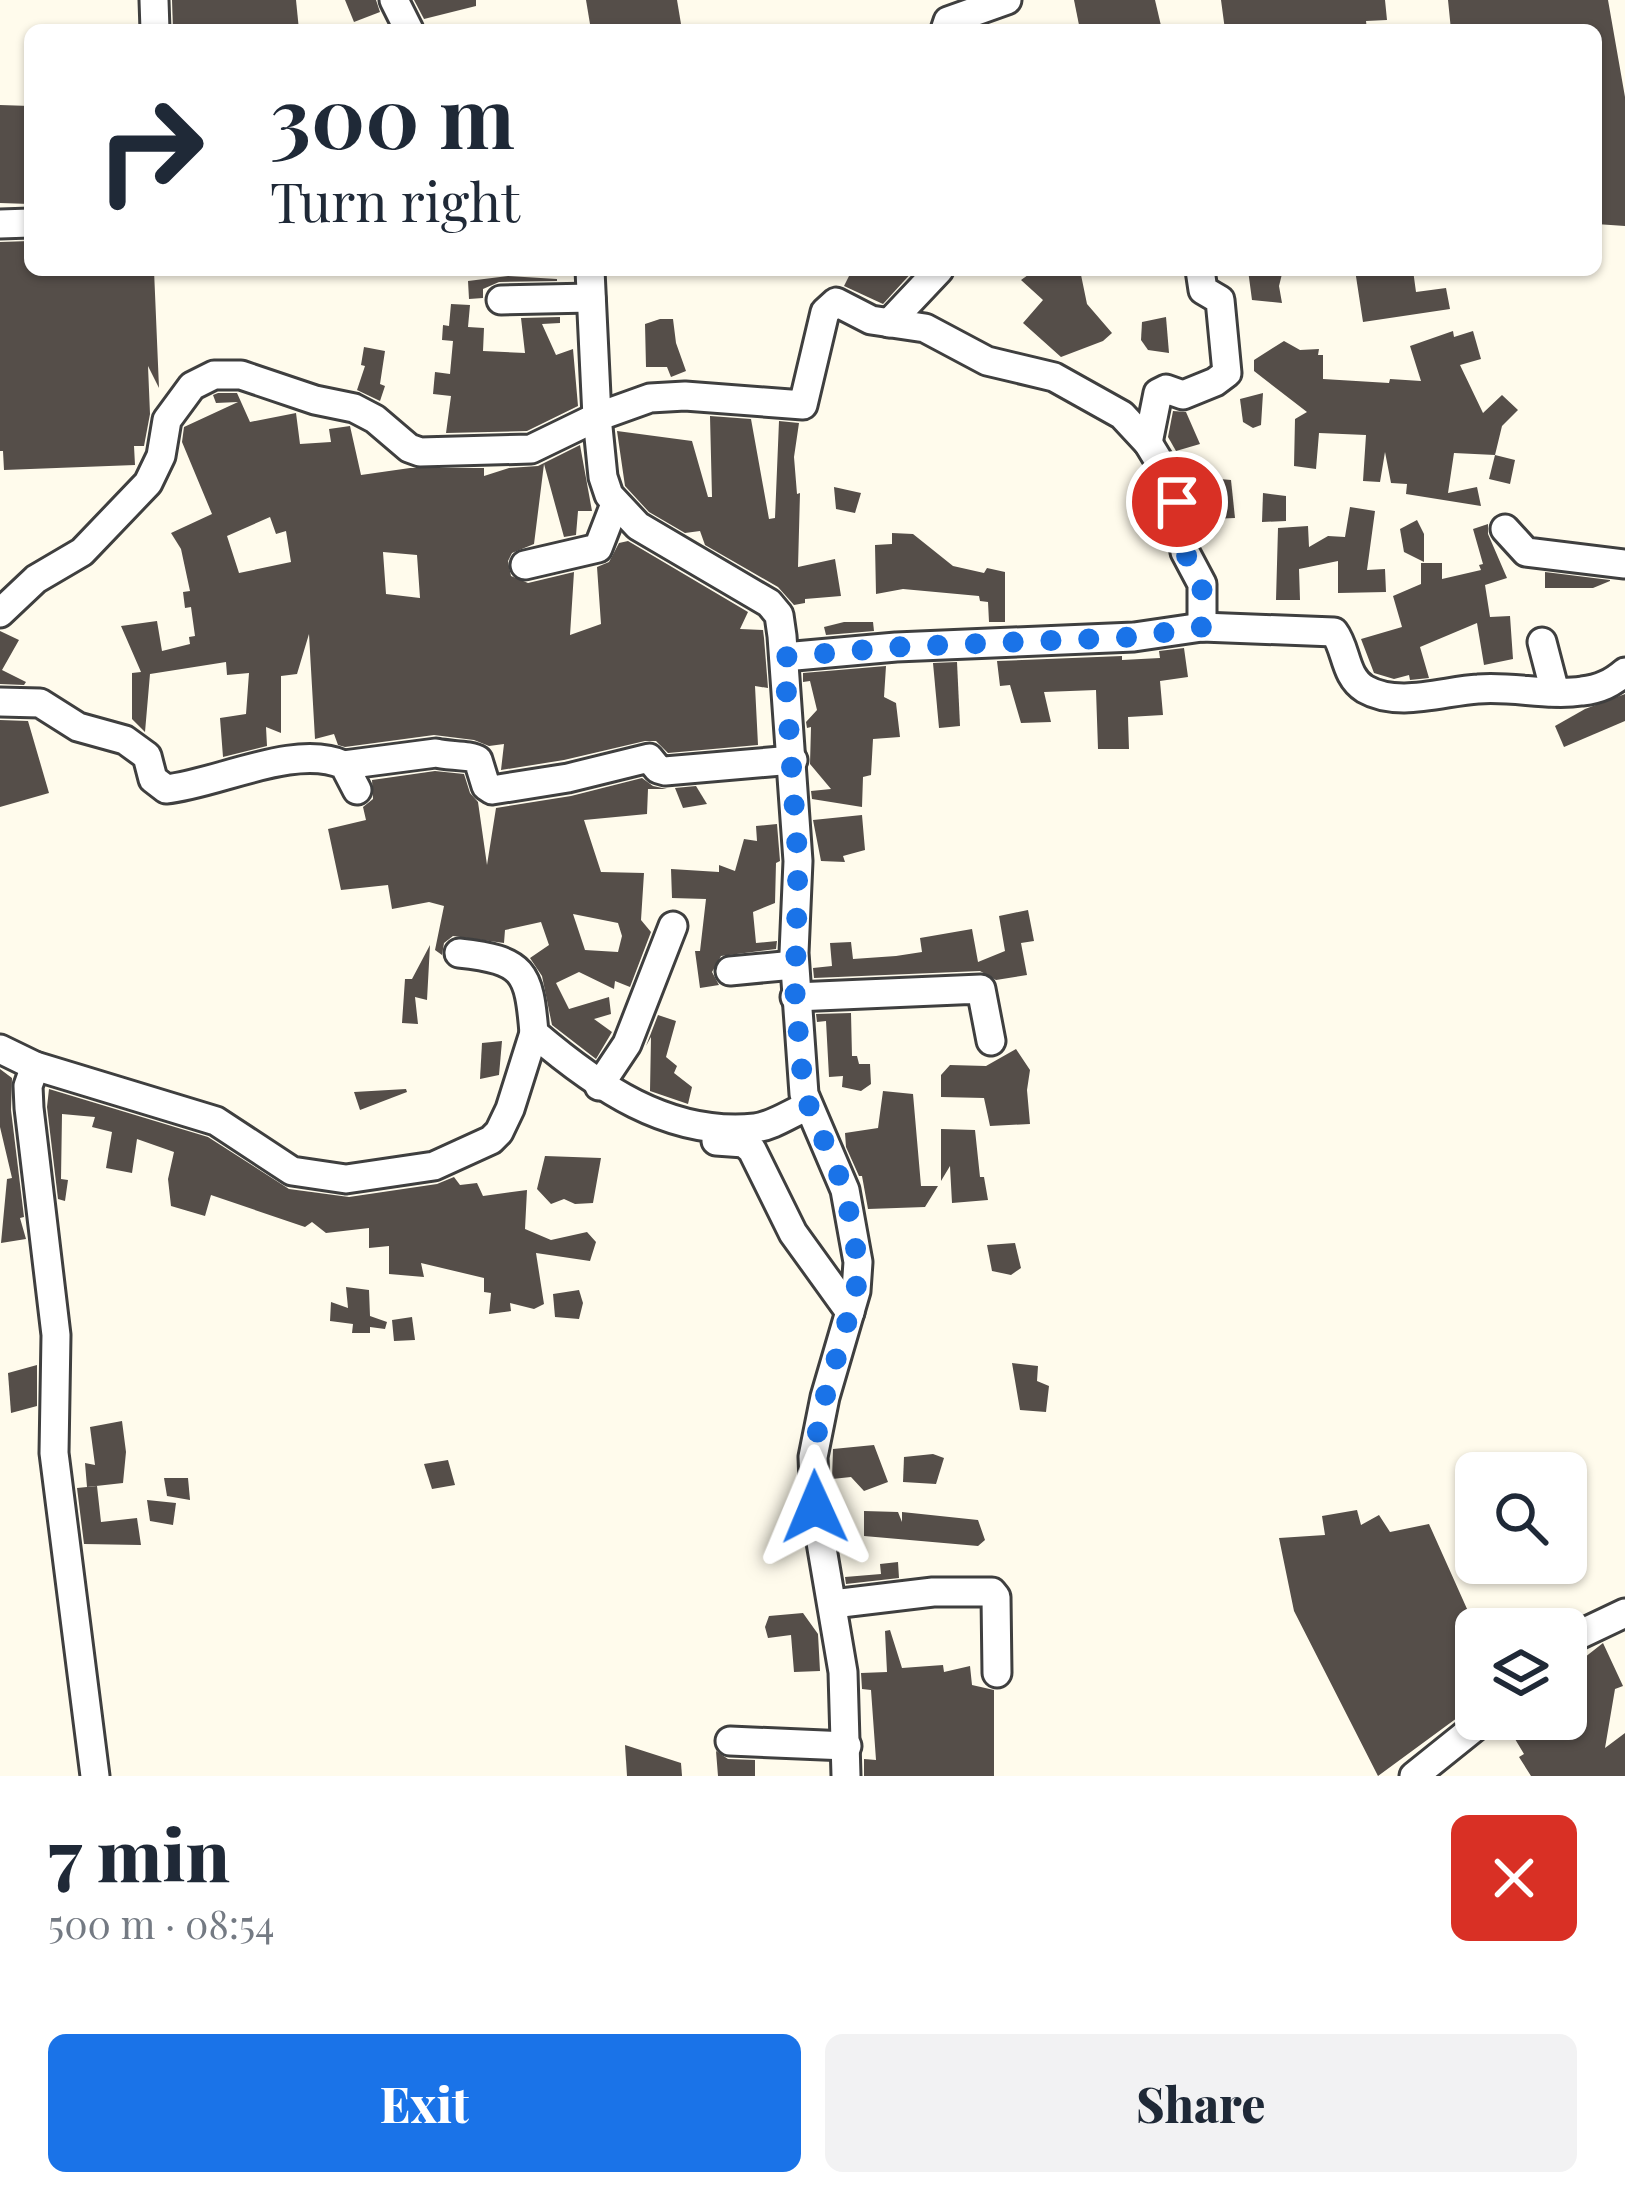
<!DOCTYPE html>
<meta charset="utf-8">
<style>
body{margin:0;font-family:"Playfair Display",serif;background:#f2f2f3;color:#1f2937;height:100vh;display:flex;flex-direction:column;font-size:45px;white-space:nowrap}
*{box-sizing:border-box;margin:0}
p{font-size:39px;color:#747a83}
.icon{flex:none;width:66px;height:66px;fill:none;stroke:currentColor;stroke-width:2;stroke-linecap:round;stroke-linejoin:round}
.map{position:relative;height:1776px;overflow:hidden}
.sheet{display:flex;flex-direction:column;background:#fff;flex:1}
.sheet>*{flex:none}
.top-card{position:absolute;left:24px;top:24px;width:1578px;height:252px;border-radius:18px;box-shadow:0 3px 9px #0004;background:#fff;color:#1f2937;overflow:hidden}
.fabs{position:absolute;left:1455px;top:1452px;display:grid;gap:24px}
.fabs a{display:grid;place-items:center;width:132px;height:132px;border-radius:18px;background:#fff;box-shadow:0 3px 9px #0004;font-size:60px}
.pin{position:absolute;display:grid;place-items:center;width:102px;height:102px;color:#fff;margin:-51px;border:6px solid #fff;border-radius:50%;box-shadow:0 3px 12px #0007}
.me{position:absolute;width:132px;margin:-66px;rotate:359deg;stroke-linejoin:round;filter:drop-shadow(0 0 9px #0008)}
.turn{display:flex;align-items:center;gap:42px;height:252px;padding:0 48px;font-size:54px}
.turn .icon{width:156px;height:156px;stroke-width:2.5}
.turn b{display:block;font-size:84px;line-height:102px}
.round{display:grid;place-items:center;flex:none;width:126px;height:126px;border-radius:18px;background:#f2f2f3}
.overview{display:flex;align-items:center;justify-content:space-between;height:204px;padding:0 48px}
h1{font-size:72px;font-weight:800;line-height:90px}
.action{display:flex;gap:24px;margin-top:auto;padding:24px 48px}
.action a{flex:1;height:138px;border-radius:18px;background:#1a73e8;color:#fff;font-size:48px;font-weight:800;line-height:138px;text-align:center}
.action a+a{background:#f2f2f3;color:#1f2937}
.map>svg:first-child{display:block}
.building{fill:#554e49;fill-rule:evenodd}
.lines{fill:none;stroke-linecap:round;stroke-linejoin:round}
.minor-casing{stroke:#3f3f3f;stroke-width:33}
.minor{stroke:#fff;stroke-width:27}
.route{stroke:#1a73e8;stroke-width:21;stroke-dasharray:0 37.8}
</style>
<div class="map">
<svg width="1625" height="1776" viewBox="0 0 1625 1776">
<rect width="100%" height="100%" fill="#fffbec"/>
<!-- building -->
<g class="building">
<path d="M 172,0 L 296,0 L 299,30 L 173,30 Z"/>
<path d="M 345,0 L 376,0 L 380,12 L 354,22 Z"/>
<path d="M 414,0 L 476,0 L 476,6 L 424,19 Z"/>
<path d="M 586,0 L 677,0 L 682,30 L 591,30 Z"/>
<path d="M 1074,0 L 1155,0 L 1162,30 L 1080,30 Z"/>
<path d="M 1221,0 L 1385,0 L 1387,20 L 1366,21 L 1367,30 L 1225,30 Z"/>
<path d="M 1448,0 L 1608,0 L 1625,97 L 1625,226 L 1596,224 L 1596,30 L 1451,30 Z"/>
<path d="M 0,105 L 30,106 L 30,204 L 0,203 Z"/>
<path d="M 30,241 L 30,270 L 154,270 L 159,388 L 148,366 L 150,414 L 144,446 L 134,446 L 135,465 L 4,470 L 3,451 L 0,451 L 0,242 Z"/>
<path d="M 852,270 L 914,270 L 883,304 L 844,286 Z"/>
<path d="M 1035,270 L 1080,270 L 1087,304 L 1112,333 L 1103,341 L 1061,357 L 1023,323 L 1043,300 L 1021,280 Z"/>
<path d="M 1248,270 L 1283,270 L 1279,286 L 1282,303 L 1252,300 Z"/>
<path d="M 1355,270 L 1413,270 L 1416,292 L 1446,288 L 1450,309 L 1363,322 Z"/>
<path d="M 508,276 L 557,279 L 557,281 L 499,282 L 483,289 L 483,298 L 469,299 L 468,281 Z"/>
<path d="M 451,304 L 470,305 L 468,327 L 484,328 L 483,351 L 525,353 L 521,318 L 560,317 L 560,323 L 542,324 L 556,355 L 573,349 L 578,406 L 527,431 L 446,433 L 451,396 L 433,394 L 435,372 L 450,374 L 453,341 L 442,340 L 443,325 L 449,326 Z"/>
<path d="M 1166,317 L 1169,353 L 1148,350 L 1141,340 L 1142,322 Z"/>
<path d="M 660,319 L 673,319 L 676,343 L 686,371 L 671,377 L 667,367 L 646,367 L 645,324 Z"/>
<path d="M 1453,331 L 1454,337 L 1473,331 L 1481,359 L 1460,365 L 1483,413 L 1502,395 L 1518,410 L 1502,426 L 1495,455 L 1515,460 L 1510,484 L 1489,479 L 1495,455 L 1454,453 L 1448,493 L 1477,487 L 1481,506 L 1406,494 L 1407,484 L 1391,483 L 1385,452 L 1380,482 L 1363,481 L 1366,435 L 1319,433 L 1316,469 L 1294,466 L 1295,419 L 1307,412 L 1254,371 L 1254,360 L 1284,341 L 1300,350 L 1319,349 L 1318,355 L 1323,355 L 1323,379 L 1389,383 L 1390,379 L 1421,381 L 1410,346 Z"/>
<path d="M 364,347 L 385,351 L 380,384 L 385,386 L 380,401 L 357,390 L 365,366 L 361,365 Z"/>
<path d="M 218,393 L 237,393 L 250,422 L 296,413 L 300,444 L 331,442 L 329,429 L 350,426 L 361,475 L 410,468 L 484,468 L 484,476 L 509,468 L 538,466 L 580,445 L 592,511 L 578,511 L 576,535 L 564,537 L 544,464 L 534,544 L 512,553 L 508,561 L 511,576 L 528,583 L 574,572 L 570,635 L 601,624 L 597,567 L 609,562 L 619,543 L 628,541 L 748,612 L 740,629 L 763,630 L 764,638 L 768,688 L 755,686 L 758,745 L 668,753 L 656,741 L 645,741 L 564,760 L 501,770 L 504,744 L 489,746 L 474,740 L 434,735 L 345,747 L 338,745 L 334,734 L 315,739 L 309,634 L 297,674 L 281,676 L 281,733 L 266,727 L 267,746 L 223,757 L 220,718 L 246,714 L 249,673 L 227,675 L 226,662 L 150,674 L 145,732 L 132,719 L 132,673 L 141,672 L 121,626 L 157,621 L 162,651 L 190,644 L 189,637 L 195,636 L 191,607 L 185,608 L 183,592 L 190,591 L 181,549 L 171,533 L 212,514 L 182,442 L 184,427 L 238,402 L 216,403 L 213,395 ZM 270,517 L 276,534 L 286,531 L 291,562 L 239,573 L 227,536 ZM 383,552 L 417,555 L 420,598 L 386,594 Z"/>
<path d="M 1263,393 L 1261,425 L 1253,428 L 1243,422 L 1240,399 Z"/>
<path d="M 1173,411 L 1186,412 L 1200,444 L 1176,451 L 1168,437 Z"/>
<path d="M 710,416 L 751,419 L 769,519 L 775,518 L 779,421 L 799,423 L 794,457 L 797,494 L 800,493 L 798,567 L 835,559 L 841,596 L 805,599 L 805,603 L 794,605 L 778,587 L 705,545 L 700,531 L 685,533 L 649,512 L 625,486 L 617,431 L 692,441 L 708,497 L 712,497 Z"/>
<path d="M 1220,479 L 1231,480 L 1235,518 L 1211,519 L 1207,486 Z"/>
<path d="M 834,487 L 861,493 L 855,513 L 836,509 Z"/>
<path d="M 1263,493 L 1286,496 L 1286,521 L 1262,522 Z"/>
<path d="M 1350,507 L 1375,511 L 1367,570 L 1385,569 L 1386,592 L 1338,593 L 1338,561 L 1299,569 L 1300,600 L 1276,600 L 1278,528 L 1308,526 L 1309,547 L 1328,536 L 1345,537 Z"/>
<path d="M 1417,520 L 1424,534 L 1424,562 L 1404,552 L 1400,529 Z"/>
<path d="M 1488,524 L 1488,534 L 1507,578 L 1485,585 L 1490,617 L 1510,616 L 1513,659 L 1484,665 L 1477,623 L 1420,647 L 1429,678 L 1410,680 L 1409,675 L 1394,679 L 1374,673 L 1361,639 L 1402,627 L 1393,596 L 1421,584 L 1421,563 L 1442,563 L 1442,579 L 1481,570 L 1479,565 L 1483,564 L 1473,529 Z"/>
<path d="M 892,533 L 913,534 L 953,566 L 984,573 L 987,568 L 1005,572 L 1005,622 L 989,622 L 988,602 L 980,601 L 979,596 L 903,589 L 876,594 L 875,545 L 892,544 Z"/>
<path d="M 1545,572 L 1610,580 L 1610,581 L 1593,588 L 1545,588 Z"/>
<path d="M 844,622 L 873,622 L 874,631 L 826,635 L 824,627 Z"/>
<path d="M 0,631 L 19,640 L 2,670 L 26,682 L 24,685 L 0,684 Z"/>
<path d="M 1184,648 L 1188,677 L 1160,681 L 1163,715 L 1128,717 L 1129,749 L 1098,749 L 1096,690 L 1044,692 L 1051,722 L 1021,723 L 1010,685 L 1000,686 L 997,661 L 1122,656 L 1122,660 L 1160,658 L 1159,651 Z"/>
<path d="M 957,662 L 960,726 L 939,728 L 933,663 Z"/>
<path d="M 886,666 L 884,697 L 896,703 L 900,737 L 873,739 L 871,775 L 863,777 L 862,807 L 812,799 L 811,791 L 831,789 L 810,764 L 811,727 L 807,728 L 806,722 L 817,710 L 810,681 L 803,682 L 803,673 Z"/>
<path d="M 1625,694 L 1625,721 L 1564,747 L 1555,726 L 1585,709 Z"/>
<path d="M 0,720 L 28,721 L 49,793 L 0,807 Z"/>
<path d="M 435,771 L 464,774 L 470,793 L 478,802 L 487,865 L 496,808 L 571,796 L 642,778 L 653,786 L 667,789 L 648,789 L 647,814 L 584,820 L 601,872 L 644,873 L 641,920 L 651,932 L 630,987 L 615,981 L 614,989 L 579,972 L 556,983 L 569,1009 L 609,997 L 611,1014 L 594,1019 L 612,1032 L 596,1059 L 552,1025 L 542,976 L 530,958 L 549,945 L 541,922 L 505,930 L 504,943 L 453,936 L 444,943 L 442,955 L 435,950 L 444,906 L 429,902 L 392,909 L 388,885 L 341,890 L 328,829 L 366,820 L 363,807 L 373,799 L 372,780 ZM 573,914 L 618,923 L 622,936 L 618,952 L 585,950 Z"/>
<path d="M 696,786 L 707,804 L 683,808 L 675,788 Z"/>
<path d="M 862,815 L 865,850 L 843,856 L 845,862 L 821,861 L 813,820 Z"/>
<path d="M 777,824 L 780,861 L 776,863 L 775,903 L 753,912 L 756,943 L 777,941 L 776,949 L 721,956 L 712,972 L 719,985 L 700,988 L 695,951 L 700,951 L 706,899 L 672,898 L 671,869 L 719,872 L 719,865 L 735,871 L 744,839 L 757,841 L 756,826 Z"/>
<path d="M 1028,910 L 1034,941 L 1021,943 L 1027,975 L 996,980 L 980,971 L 814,978 L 813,968 L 832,966 L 830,943 L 851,942 L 853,959 L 896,956 L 922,952 L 920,938 L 972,929 L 978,962 L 1005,951 L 999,916 Z"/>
<path d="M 430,945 L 427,1000 L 415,997 L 418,1024 L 402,1023 L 405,979 L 412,979 Z"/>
<path d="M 851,1013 L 852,1056 L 857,1056 L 859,1064 L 870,1064 L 871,1084 L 861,1091 L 842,1087 L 843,1076 L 829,1077 L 826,1021 L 817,1022 L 816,1014 Z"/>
<path d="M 658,1015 L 676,1021 L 666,1057 L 677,1066 L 674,1073 L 692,1087 L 688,1104 L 650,1091 L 651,1037 L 646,1046 Z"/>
<path d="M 502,1041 L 499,1075 L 480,1079 L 482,1043 Z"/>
<path d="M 1016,1049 L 1030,1070 L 1027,1090 L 1030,1124 L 990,1126 L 984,1098 L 941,1097 L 941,1075 L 950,1065 L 986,1066 Z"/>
<path d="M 0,1069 L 12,1078 L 11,1110 L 24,1217 L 20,1218 L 26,1239 L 1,1243 L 7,1179 L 12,1178 L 0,1127 Z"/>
<path d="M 49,1089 L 208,1137 L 289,1189 L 349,1197 L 437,1184 L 454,1177 L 460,1185 L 477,1183 L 483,1196 L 527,1190 L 525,1229 L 551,1240 L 587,1232 L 596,1242 L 590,1261 L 536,1253 L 544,1304 L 534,1309 L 510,1303 L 511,1311 L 489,1314 L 491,1293 L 484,1292 L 484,1278 L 421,1263 L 424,1277 L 389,1274 L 389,1246 L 369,1248 L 369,1228 L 326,1233 L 312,1222 L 305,1227 L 211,1195 L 205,1216 L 171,1206 L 168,1179 L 174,1152 L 137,1139 L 132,1173 L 106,1168 L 112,1132 L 92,1127 L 95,1117 L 62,1114 L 61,1179 L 68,1180 L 65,1201 L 58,1199 L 47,1107 Z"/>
<path d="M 406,1089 L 407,1092 L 360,1110 L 354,1092 Z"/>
<path d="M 883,1091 L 913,1094 L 921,1186 L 938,1186 L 925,1207 L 868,1209 L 862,1176 L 859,1176 L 846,1147 L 845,1133 L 878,1128 Z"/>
<path d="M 941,1129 L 975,1130 L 980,1177 L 984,1177 L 988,1200 L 952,1203 L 950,1166 L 941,1181 Z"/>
<path d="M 545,1156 L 601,1158 L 593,1203 L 575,1204 L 564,1199 L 551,1204 L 537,1189 Z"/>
<path d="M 1015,1243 L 1021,1268 L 1011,1275 L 992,1271 L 987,1245 Z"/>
<path d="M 346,1287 L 369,1290 L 370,1316 L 387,1322 L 385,1329 L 370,1327 L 370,1333 L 352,1333 L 353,1324 L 330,1321 L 331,1302 L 348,1308 Z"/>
<path d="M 579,1290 L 583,1303 L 579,1319 L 555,1317 L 553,1294 Z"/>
<path d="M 412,1317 L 415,1340 L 394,1341 L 392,1320 Z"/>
<path d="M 1012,1363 L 1038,1366 L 1037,1381 L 1049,1386 L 1046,1412 L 1020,1410 Z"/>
<path d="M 37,1365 L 37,1406 L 11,1413 L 8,1373 Z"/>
<path d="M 122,1421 L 126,1452 L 123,1483 L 87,1487 L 85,1463 L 95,1465 L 90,1427 Z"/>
<path d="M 874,1445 L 888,1482 L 864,1491 L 851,1477 L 832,1479 L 833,1449 Z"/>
<path d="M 933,1454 L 944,1458 L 936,1484 L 903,1482 L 904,1457 Z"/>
<path d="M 448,1460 L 455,1485 L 432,1489 L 424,1464 Z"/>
<path d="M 164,1478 L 188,1478 L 190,1500 L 167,1496 Z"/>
<path d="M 97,1486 L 101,1522 L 137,1518 L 141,1545 L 84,1544 L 77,1488 Z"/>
<path d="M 147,1500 L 176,1503 L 173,1525 L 150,1521 Z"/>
<path d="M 1357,1510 L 1361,1525 L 1379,1515 L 1390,1532 L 1429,1524 L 1476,1629 L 1476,1704 L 1378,1776 L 1294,1611 L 1279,1538 L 1325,1535 L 1322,1516 Z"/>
<path d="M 864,1511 L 898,1512 L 902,1522 L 902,1512 L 978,1520 L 985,1540 L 978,1546 L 864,1536 Z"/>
<path d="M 898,1562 L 899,1578 L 846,1584 L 845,1577 L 881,1574 L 880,1564 Z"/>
<path d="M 803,1613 L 818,1634 L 820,1671 L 794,1672 L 791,1635 L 768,1638 L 765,1627 L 769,1616 Z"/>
<path d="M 890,1630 L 902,1668 L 943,1665 L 944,1672 L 970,1666 L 972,1685 L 994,1690 L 994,1776 L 864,1776 L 864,1759 L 876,1760 L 871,1690 L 862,1689 L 861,1673 L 887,1672 L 885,1631 Z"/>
<path d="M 1603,1643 L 1623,1686 L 1615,1689 L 1605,1748 L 1625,1733 L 1625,1776 L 1531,1776 L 1519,1757 L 1524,1754 L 1503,1719 L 1566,1719 L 1566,1672 Z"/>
<path d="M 625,1745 L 681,1763 L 682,1776 L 627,1776 Z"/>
<path d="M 716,1751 L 728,1759 L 755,1760 L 755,1776 L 718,1776 Z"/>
</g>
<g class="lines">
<!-- minor casing -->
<g class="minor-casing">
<g id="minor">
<path d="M 154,0 L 155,30"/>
<path d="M 394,0 L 409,30"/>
<path d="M 945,30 L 948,21 L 1007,0"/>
<path d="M 0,224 L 30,223"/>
<path d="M 590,270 L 597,417 L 603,477 L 609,495 L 638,526 L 769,603 L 779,615 L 782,636 L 798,861 L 794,953 L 804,1094 L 845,1190 L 858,1262 L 856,1291 L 825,1397 L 813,1457 L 815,1507 L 843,1672 L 846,1776"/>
<path d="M 501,300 L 591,298"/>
<path d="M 889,323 L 939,270"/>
<path d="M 1148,443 L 1158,393 L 1166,389 L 1183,395 L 1215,382 L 1227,373 L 1220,300 L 1203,290 L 1200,270"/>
<path d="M 1505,529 L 1526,552 L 1625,564"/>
<path d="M 525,565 L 598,548 L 615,504"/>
<path d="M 0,613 L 36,579 L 82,552 L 148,483 L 161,456 L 167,420 L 192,386 L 214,375 L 241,375 L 315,400 L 354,408 L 375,419 L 409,448 L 420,452 L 531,449 L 597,417 L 650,398 L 685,396 L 803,405 L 825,312 L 836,302 L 871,320 L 925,328 L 987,361 L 1054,377 L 1122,415 L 1148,443 L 1168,476 L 1179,511 L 1185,552 L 1202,584 L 1202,627"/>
<path d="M 1542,642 L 1555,692"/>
<path d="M 784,657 L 896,647 L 1134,637 L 1202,627 L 1334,632 C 1347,649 1344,676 1365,689 C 1398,708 1444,691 1478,689 C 1513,686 1548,696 1582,691 C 1600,689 1612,683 1625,672"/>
<path d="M 0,702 L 40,703 L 78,727 L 125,740 L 147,756 L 153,779 L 166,789 C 217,784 295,743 344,765 L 357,790"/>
<path d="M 344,765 L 436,753 C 447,756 471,755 478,760 L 486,786 L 492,790 L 568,778 L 649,758 L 658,769 L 665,771 L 793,760"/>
<path d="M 459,953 C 524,960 529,971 534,1033 C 596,1086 668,1137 755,1128 C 773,1126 791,1113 808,1106"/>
<path d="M 730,971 L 794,965"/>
<path d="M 795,997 L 981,989 L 991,1041"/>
<path d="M 0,1049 L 35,1066 L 216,1121 L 292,1171 L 346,1179 L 434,1166 L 491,1140 L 499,1132 L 510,1109 L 534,1033"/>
<path d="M 35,1066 L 28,1086 L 29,1108 L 56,1335 L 54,1453 L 95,1776"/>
<path d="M 599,1086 L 627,1044 L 673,926"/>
<path d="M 716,1141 L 744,1143 L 752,1150 L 793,1233 L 850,1312"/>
<path d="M 833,1604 L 933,1592 L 992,1592 L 996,1597 L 997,1673"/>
<path d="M 1566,1641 L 1625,1613"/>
<path d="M 730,1741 L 847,1746"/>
<path d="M 1414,1776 L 1485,1719"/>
</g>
</g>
<!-- minor -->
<use href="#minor" class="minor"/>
</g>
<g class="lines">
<!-- route -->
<path class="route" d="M 815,1507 L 812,1457 L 825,1397 L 856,1291 L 858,1262 L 845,1190 L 804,1094 L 795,997 L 798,861 L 784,657 L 896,647 L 1134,637 L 1202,627 L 1202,584 L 1185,553 L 1177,502"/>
</g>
</svg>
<div class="fabs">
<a><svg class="icon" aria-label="search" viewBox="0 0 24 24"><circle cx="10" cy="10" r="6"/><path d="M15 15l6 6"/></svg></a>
<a><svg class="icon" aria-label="layers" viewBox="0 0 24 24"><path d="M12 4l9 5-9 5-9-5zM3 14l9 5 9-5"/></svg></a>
</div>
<div class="pin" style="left:1177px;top:502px;background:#d93025"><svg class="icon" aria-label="arrive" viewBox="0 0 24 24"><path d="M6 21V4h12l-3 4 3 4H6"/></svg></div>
<svg class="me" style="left:815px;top:1507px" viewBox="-20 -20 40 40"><path d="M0-17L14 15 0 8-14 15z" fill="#1a73e8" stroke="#fff" stroke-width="4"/></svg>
<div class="top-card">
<div class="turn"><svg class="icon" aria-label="right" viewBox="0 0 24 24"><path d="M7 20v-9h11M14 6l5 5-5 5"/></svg><div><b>300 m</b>Turn right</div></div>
</div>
</div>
<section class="sheet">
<div class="overview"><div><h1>7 min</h1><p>500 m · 08:54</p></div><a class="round" style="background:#d93025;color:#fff"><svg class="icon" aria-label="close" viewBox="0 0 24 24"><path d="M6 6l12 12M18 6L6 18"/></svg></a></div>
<div class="action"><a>Exit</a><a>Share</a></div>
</section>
